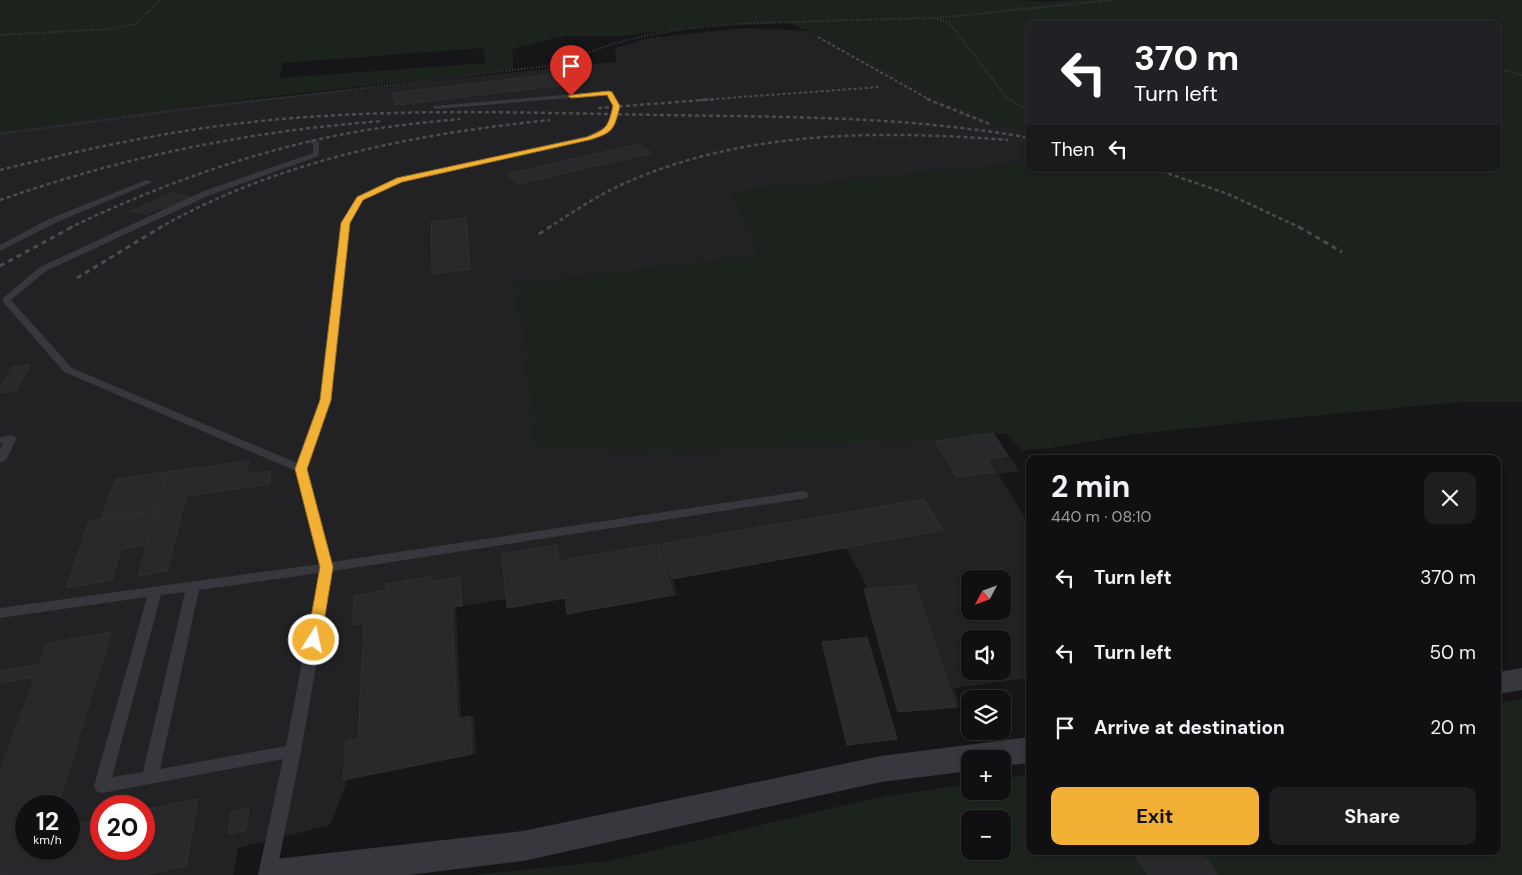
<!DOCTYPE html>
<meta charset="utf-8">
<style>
body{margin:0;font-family:"DM Sans",sans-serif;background:#1e1e20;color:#f1f3f6;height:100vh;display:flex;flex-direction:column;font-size:19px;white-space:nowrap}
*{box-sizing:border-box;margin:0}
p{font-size:16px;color:#9c9d9f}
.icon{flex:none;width:28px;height:28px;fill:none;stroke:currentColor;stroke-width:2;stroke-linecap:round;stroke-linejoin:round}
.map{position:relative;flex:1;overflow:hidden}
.details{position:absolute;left:1026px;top:455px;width:475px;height:400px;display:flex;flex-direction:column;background:#101012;border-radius:10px;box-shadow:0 1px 4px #0004,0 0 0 1px #303032}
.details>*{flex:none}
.top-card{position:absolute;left:1026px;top:20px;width:475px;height:152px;border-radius:10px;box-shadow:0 1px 4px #0004,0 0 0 1px #303032;background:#202124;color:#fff;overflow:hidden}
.needle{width:32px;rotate:229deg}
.buttons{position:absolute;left:961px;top:570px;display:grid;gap:10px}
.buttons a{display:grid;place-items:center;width:50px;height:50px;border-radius:10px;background:#101012;box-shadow:0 1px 4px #0004,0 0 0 1px #303032;font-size:25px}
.speed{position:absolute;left:15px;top:795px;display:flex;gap:10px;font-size:25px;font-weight:700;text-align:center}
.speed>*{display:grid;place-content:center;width:65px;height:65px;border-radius:50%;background:#101012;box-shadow:0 1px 4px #0004,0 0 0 1px #303032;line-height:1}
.speed small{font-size:12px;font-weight:400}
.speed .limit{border:8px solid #d22;background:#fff;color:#111}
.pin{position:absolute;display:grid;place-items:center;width:42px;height:42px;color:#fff;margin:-51px -21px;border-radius:50% 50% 50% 0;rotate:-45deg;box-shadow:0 0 5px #0007}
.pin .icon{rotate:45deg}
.me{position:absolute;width:55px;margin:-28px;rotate:10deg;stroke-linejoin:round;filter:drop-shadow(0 0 4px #0008)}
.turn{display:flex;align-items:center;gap:18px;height:105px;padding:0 25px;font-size:22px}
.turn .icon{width:65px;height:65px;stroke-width:2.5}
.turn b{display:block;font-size:35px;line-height:42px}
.then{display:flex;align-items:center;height:48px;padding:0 25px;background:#0003;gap:10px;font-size:19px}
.round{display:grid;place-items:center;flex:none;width:52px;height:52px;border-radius:10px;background:#1e1e20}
.summary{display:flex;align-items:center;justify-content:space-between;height:85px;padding:0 25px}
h1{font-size:30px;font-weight:700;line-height:38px}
.primary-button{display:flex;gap:10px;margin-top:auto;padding:10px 25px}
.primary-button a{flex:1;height:58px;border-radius:10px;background:#f2b134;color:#111;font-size:20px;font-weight:700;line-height:58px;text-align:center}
.primary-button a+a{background:#1e1e20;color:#f1f3f6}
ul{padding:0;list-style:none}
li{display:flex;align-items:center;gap:15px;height:75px;padding:0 25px}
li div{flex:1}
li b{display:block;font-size:19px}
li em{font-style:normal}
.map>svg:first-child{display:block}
.built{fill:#222225;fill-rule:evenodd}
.green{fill:#1c231d;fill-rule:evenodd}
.building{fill:#29292c;stroke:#303034}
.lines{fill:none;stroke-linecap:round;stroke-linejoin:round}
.path{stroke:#3d3f44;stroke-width:2;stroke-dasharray:1 2;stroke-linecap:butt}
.service{fill:#37383d;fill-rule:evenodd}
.minor{fill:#37383d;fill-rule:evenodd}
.rail-far2{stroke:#4a4c52;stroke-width:2;stroke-dasharray:3 2.5;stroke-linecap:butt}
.rail-far1{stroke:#4a4c52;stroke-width:2.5;stroke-dasharray:4 3;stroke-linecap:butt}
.rail{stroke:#4a4c52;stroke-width:3;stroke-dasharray:5 4.5;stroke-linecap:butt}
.route{fill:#f2b134;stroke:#9d7322}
</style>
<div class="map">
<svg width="1522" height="875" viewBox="0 0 1522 875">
<rect width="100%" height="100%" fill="#161618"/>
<!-- built -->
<path class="built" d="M 746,28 L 809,31 L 998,125 L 1030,132 L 1030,162 L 733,192 L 759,256 L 517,284 L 875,442 L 941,440 L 994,434 L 1019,471 L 998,474 L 1030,526 L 1030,678 L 954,688 L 960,707 L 907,711 L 868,589 L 846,548 L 673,579 L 677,595 L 571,613 L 568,598 L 511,608 L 510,598 L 456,607 L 461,718 L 474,716 L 476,753 L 348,779 L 330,825 L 238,848 L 233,875 L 0,875 L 0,130 L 178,107 L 616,62 L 615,48 L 649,38 ZM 970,579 L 1002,579 L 1002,611 L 970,611 ZM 970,639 L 1002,639 L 1002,671 L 970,671 ZM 26,806 L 69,806 L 69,849 L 26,849 ZM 101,806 L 144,806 L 144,849 L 101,849 Z"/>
<!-- green -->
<g class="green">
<path d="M 0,0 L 1011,0 L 1048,2 L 1073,0 L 1522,0 L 1522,402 L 1460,402 L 1270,420 L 1135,434 L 1050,448 L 1022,450 L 1006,433 L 941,440 L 661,451 L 536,446 L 516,284 L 759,256 L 733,192 L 1030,162 L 1030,169 L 1498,169 L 1498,24 L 1030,24 L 1030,132 L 998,125 L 809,31 L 788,23 L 712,25 L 622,36 L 564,36 L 512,49 L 514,69 L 178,107 L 0,131 ZM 483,48 L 486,63 L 279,78 L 283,63 Z"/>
<path d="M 1522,699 L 1522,875 L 474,875 L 609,861 L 880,797 L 970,784 L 970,791 L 1002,791 L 1003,779 L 1030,774 L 1030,851 L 1498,851 L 1498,703 ZM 970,819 L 1002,819 L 1002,851 L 970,851 Z"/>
</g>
<!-- building -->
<g class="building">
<path d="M 564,73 L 572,84 L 396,105 L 392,93 Z"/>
<path d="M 639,144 L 652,153 L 518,184 L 507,174 Z"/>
<path d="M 171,193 L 195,198 L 170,211 L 157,208 L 145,214 L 132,211 Z"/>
<path d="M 466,218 L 470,269 L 432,274 L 431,222 Z"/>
<path d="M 30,365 L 16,391 L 0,393 L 0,388 L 12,367 Z"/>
<path d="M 993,433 L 1008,456 L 987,459 L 995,472 L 957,477 L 935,441 Z"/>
<path d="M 249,461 L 246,474 L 271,471 L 269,484 L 186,496 L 167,571 L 138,576 L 167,472 Z"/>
<path d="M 167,472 L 156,511 L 101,519 L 116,479 Z"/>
<path d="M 924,499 L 943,530 L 672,579 L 662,544 Z"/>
<path d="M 156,511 L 147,545 L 121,549 L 112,580 L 66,588 L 89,521 Z"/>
<path d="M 659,544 L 673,595 L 567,614 L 565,598 L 507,608 L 502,554 L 557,545 L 559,561 Z"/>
<path d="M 431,577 L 431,582 L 460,577 L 462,606 L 452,607 L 457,719 L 470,716 L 472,754 L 343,780 L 346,741 L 358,739 L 364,623 L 353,625 L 354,596 L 386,590 L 386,584 Z"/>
<path d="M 915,585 L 956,707 L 898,712 L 864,589 Z"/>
<path d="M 111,632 L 58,806 L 26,806 L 26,849 L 69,849 L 69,826 L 101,819 L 101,849 L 144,849 L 144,810 L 198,799 L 186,866 L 143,875 L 0,875 L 0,771 L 35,677 L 0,683 L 0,671 L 40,664 L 46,644 Z"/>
<path d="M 867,637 L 897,739 L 847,745 L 822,642 Z"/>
<path d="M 249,808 L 246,830 L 228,834 L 231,812 Z"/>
<path d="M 1133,851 L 1201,851 L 1217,875 L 1148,875 Z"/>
</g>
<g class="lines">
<!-- path -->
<g class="path">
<path d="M 937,18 L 1112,0"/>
<path d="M 0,35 L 110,29 L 135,24 L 161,0"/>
<path d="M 1498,69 L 1522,75"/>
<path d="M 0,134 L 180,110 L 588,61 L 587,53 C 655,27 728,23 800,22 C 844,20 889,19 933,18 L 949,22 L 1006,97 L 1030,112"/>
</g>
<!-- service -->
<g class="service">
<path d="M 609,91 L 612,93 L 619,106 L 612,127 L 599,136 L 402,182 L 363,200 L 350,223 L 330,400 L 307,469 L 332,562 L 803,491 L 807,492 L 809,495 L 807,498 L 333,571 L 301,751 L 276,875 L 258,875 L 283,759 L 102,793 L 96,791 L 94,786 L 147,597 L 0,618 L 0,608 L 320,564 L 296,471 L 64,372 L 3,302 L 3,298 L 40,267 L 204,191 L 313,153 L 313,144 L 308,141 L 312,139 L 319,142 L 319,156 L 210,195 L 46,271 L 11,300 L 72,368 L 297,463 L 320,400 L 342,223 L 357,196 L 397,178 L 587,136 L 606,126 L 613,106 L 607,95 L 436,109 L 433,107 L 434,106 ZM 319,573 L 286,746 L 160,769 L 199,590 ZM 185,592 L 143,772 L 112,777 L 161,595 Z"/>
<path d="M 146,180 L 153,182 L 55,223 L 0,251 L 0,245 L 49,219 Z"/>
<path d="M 11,435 L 17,438 L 6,460 L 0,463 L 0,449 L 3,443 L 0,443 L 0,437 Z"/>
</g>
<!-- minor -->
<g class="minor">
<path d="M 1522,668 L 1522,690 L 1498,694 L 1498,672 Z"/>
<path d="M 1030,737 L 1030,763 L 1002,766 L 1002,759 L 970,759 L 970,771 L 881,782 L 523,861 L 409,875 L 259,875 L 264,864 L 276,859 L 523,831 L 881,756 Z"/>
</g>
<!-- rail-far2 -->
<g class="rail-far2">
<path d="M 818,37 L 930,100"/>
<path d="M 700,100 L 880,87"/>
</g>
<!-- rail-far1 -->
<g class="rail-far1">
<path d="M 927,99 L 992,125"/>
<path d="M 598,108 L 717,99"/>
<path d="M 1155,169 L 1228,194 L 1301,228"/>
<path d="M 0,170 C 93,147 186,127 282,119 C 408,108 535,113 662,115 C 786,117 907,116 1030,138"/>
<path d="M 0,200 C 126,156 250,131 383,121"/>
<path d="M 69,228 C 155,187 245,154 339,135 C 379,127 419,123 460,119"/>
<path d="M 159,228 C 279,160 414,134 550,120"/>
<path d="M 548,228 C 572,213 596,196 623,184 C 743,130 879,130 1008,140"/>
</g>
<!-- rail -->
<g class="rail">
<path d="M 1299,227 L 1342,252"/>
<path d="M 539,234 L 550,227"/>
<path d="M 0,266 L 72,227"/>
<path d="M 77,278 L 161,227"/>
</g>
</g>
<!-- route -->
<path class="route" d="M 609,91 L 612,92 L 620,106 C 614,130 613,133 589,140 L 402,182 L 363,200 L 350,223 L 331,400 L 307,469 L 333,567 L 321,640 L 319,643 L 314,645 L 309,643 L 307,640 L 320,567 L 295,469 L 320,400 L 341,223 L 357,197 L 397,178 L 587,137 C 607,129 608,127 613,106 L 607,95 L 571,98 L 568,96 L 571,95 Z"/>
</svg>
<div class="buttons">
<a><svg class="needle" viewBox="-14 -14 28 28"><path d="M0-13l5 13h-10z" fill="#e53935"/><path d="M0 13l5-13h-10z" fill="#9c9d9f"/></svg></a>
<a><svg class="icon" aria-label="sound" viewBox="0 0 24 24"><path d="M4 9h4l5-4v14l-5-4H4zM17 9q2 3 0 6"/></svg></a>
<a><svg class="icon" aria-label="layers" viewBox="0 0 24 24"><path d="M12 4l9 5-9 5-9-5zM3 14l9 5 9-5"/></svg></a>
<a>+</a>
<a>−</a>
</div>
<div class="speed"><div>12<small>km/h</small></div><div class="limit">20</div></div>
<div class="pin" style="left:571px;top:96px;background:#d93025"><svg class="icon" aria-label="arrive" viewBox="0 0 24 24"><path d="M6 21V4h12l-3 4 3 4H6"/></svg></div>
<svg class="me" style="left:314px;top:640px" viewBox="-20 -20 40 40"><circle r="17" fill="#f2b134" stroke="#fff" stroke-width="3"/><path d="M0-11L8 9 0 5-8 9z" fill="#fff"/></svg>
<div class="top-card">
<div class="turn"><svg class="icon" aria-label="left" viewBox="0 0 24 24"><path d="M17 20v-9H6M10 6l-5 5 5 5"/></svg><div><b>370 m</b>Turn left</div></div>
<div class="then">Then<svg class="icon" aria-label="left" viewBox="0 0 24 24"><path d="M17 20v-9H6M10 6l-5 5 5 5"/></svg></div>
</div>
<section class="details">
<div class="summary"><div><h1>2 min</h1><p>440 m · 08:10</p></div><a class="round"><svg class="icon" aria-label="close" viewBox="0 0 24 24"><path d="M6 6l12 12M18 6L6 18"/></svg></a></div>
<ul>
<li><svg class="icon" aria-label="left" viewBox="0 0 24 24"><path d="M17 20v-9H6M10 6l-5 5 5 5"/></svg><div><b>Turn left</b></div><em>370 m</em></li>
<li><svg class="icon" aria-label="left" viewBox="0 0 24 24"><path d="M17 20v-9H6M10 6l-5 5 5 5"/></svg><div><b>Turn left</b></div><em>50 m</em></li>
<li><svg class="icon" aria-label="arrive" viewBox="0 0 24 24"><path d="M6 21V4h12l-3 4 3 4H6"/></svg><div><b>Arrive at destination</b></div><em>20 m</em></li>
</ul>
<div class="primary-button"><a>Exit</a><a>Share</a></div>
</section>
</div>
